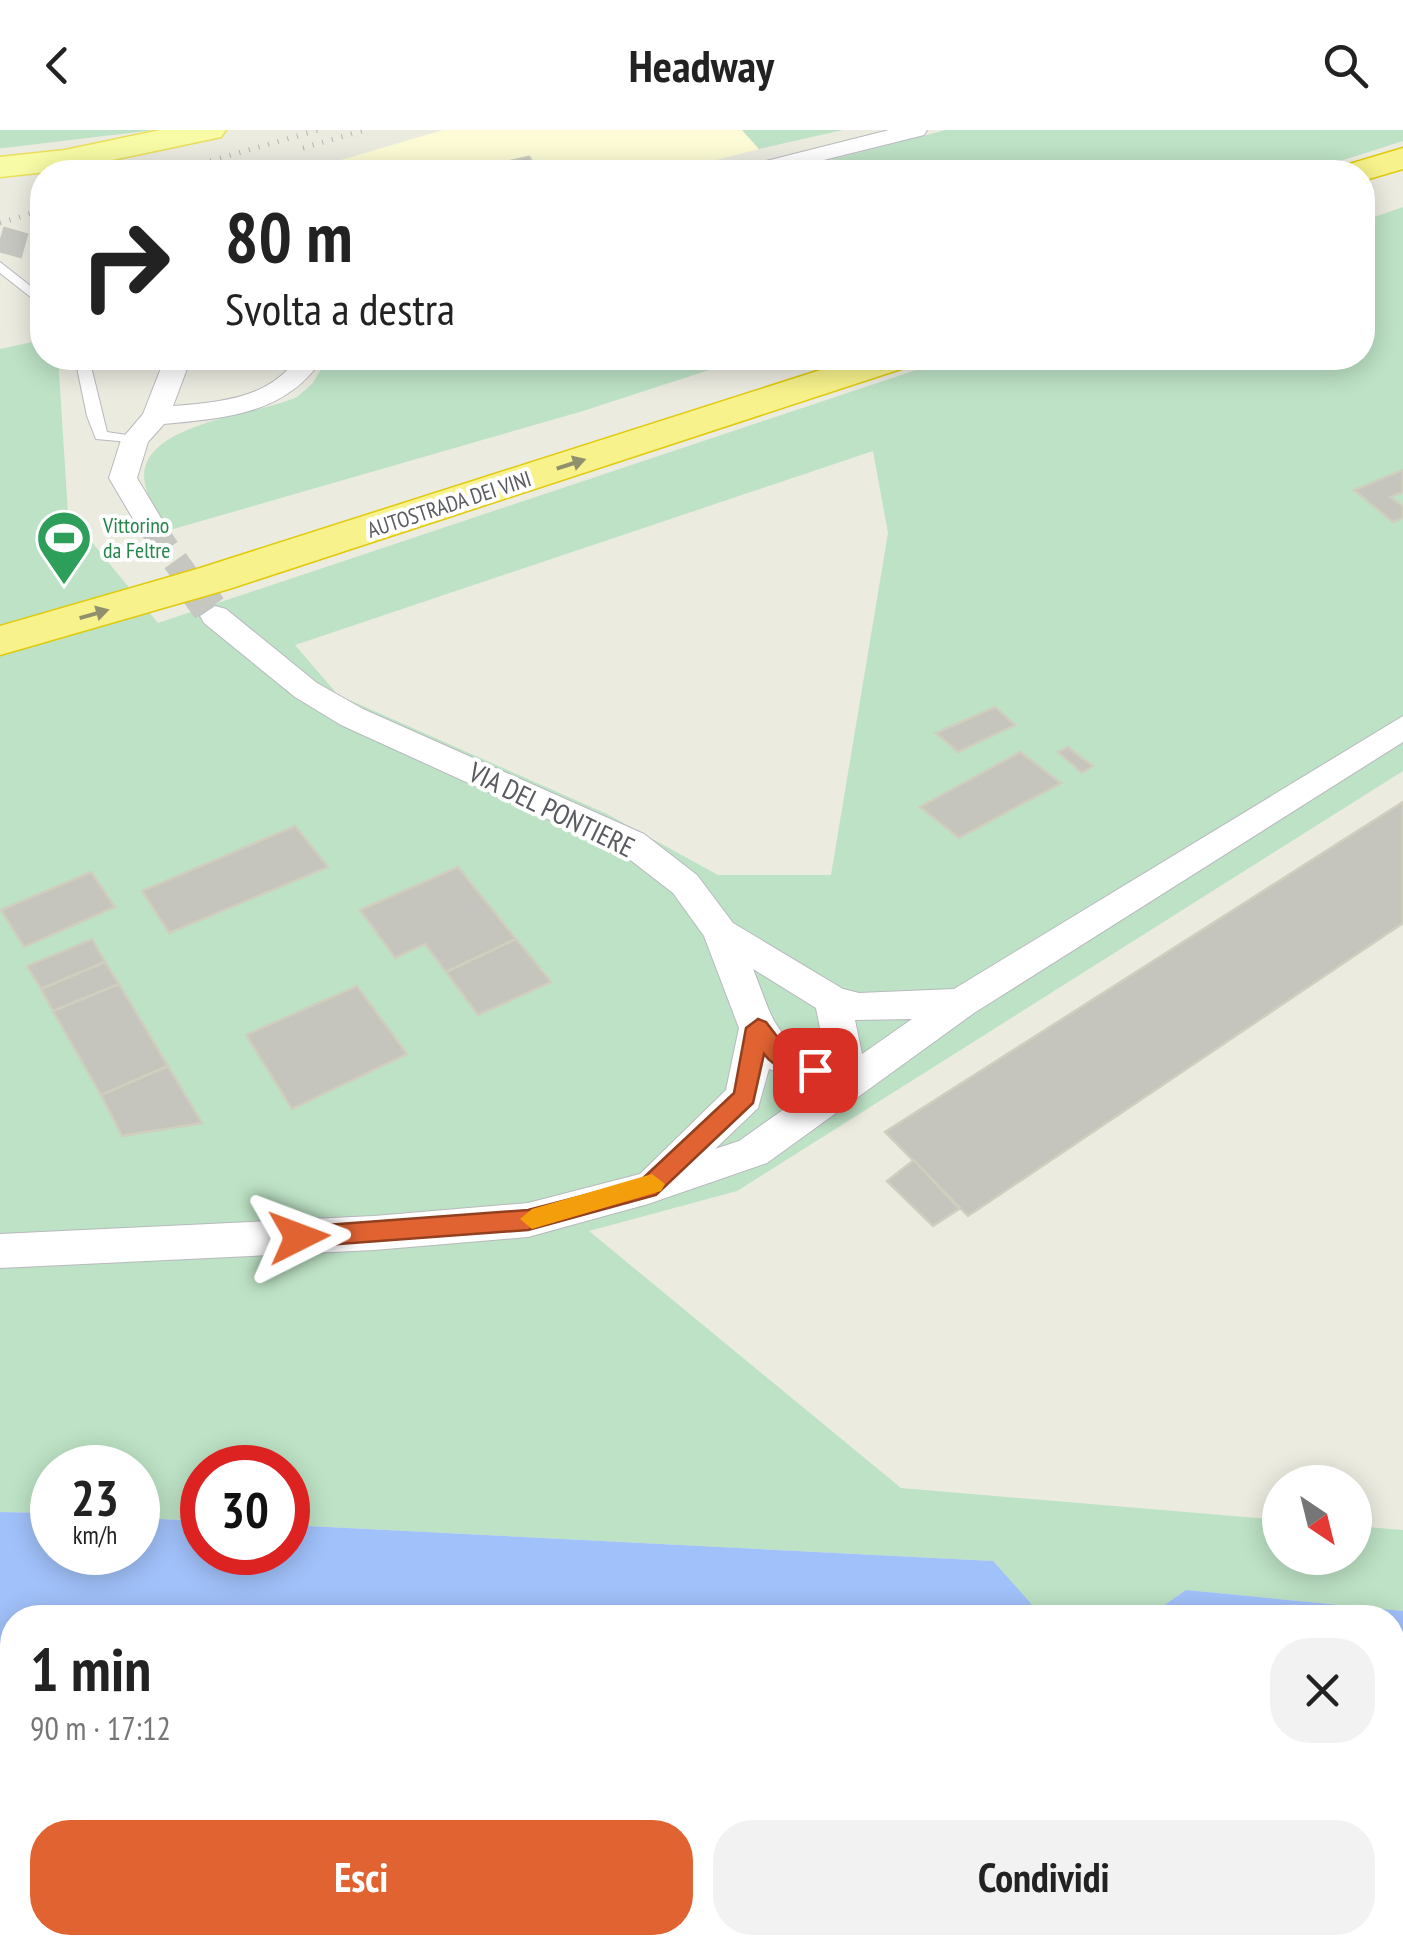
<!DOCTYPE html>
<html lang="it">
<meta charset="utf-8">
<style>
body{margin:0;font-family:"PT Sans Narrow",sans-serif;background:#f2f2f2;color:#222;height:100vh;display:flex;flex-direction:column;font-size:38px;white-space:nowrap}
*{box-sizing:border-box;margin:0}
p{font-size:32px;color:#767676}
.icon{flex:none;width:55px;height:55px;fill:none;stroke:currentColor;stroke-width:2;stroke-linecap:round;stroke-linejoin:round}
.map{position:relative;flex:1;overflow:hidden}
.drawer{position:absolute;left:0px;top:1475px;width:1405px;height:350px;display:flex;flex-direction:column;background:#fff;border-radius:40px 40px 0 0;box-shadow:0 5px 25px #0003}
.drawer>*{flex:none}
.top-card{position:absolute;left:30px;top:30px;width:1345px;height:210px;border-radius:40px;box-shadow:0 5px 25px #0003;background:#fff;color:#222;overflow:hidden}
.needle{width:65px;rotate:145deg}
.fabs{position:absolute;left:1262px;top:1335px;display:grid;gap:20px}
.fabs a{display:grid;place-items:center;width:110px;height:110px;border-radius:50%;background:#fff;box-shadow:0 5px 25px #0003;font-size:50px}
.speed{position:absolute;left:30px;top:1315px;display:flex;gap:20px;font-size:50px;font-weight:700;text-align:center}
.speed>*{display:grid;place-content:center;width:130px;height:130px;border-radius:50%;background:#fff;box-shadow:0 5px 25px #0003;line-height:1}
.speed small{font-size:25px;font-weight:400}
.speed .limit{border:15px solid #d22;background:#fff;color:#111}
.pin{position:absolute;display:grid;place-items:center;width:85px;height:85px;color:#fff;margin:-42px;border-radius:20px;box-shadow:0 5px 15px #0006}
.me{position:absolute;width:110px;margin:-55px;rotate:87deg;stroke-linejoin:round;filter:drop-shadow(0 0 8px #0008)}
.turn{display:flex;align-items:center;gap:35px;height:210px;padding:0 30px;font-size:45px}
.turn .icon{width:130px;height:130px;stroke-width:2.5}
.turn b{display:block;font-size:70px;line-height:85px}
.round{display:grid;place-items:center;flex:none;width:105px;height:105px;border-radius:40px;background:#f2f2f2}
.headline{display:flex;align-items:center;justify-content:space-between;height:170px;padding:0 30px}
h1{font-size:60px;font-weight:700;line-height:75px}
.action{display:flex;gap:20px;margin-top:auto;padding:20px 30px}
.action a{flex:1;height:115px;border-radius:40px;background:#e06331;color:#fff;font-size:40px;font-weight:700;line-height:115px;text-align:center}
.action a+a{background:#f2f2f2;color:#222}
header{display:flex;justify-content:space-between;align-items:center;height:130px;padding:0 30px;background:#fff;font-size:45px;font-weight:700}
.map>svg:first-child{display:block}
.commercial{fill:#fcfbd5}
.green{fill:#bde2c5;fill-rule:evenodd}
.water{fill:#a1c1fa}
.building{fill:#c6c5bd;stroke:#cfcebf;stroke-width:2.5}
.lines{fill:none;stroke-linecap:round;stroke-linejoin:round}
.minor-tunnel-far1{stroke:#c6c7c0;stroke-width:26;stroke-dasharray:26 14;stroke-linecap:butt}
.minor-tunnel{stroke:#c6c7c0;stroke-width:35;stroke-dasharray:35 18;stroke-linecap:butt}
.service-casing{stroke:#b8b9be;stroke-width:2}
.minor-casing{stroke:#b8b9be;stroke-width:2}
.primary-casing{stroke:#eadf5b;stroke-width:3}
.motorway-casing{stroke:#e0ca0b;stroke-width:3}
.service{fill:#fff;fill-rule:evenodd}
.minor{fill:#fff;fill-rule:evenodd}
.primary{fill:#f7fba5;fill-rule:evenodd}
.motorway{fill:#f7f28b;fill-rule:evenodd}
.rail{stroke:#b3b4b4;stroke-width:5;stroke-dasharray:1 9;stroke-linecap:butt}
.oneway{fill:#90906f}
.route{fill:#e06331;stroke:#924020;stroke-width:2.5}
.slow{fill:#f59e0b}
.labels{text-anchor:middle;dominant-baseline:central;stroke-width:8;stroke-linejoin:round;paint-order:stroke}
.far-street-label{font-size:22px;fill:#595b60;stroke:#fff}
.far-leisure-label{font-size:22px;fill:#27864d;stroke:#fff;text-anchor:start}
.street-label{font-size:28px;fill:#595b60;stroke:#fff}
</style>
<header><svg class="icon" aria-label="back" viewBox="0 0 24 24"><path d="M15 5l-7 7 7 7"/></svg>Headway<svg class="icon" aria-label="search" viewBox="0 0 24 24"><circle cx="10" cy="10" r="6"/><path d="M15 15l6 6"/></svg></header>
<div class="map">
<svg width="1403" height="1825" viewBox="0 0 1403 1825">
<rect width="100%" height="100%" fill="#ebebe0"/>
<!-- commercial -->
<path class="commercial" d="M 443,0 L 742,0 L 759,19 L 670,42 L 300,42 Z"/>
<!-- green -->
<g class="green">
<path d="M 0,0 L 154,0 L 4,18 L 0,18 Z"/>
<path d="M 742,0 L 843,0 L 759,19 Z"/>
<path d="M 946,0 L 1403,0 L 1403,11 L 1306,42 L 784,42 Z"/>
<path d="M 1403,77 L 1403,641 L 737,1061 L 589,1101 L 901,1358 L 1280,1390 L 1280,1428 L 1355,1428 L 1355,1396 L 1403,1400 L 1403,1481 L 1186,1460 L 1147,1487 L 1038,1487 L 992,1431 L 288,1395 L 288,1338 L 202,1338 L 202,1391 L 138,1388 L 138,1338 L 52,1338 L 52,1383 L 0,1382 L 0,219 L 42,210 L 42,228 L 58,228 L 68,383 L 158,493 L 952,228 L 1362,228 L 1363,91 ZM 873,321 L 888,403 L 831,745 L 718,745 L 607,684 L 338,565 L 295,515 Z"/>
<path d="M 328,228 L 746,228 L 583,281 L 170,400 C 164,390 154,379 149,367 C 117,294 254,287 297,267 L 312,254 Z"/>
</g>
<!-- water -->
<path class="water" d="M 0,1382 L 52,1383 L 52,1422 L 138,1422 L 138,1388 L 202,1391 L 202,1422 L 288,1422 L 288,1395 L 993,1431 L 1043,1487 L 12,1488 L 12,1812 L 1392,1812 L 1392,1488 L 1147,1487 L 1186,1460 L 1403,1481 L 1403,1825 L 0,1825 Z"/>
<!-- building -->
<g class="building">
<path d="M 529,27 L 538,40 L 507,42 L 501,33 Z"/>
<path d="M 1403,340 L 1403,362 L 1390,367 L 1403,376 L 1403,388 L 1393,392 L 1354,360 Z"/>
<path d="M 995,577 L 1015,595 L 958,622 L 936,603 Z"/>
<path d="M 1068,617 L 1082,628 L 1093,636 L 1082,643 L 1058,622 Z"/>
<path d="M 1020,622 L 1061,653 L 959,708 L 920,677 Z"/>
<path d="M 1403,672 L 1403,793 L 968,1086 L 885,1002 Z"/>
<path d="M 295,696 L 328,737 L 169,803 L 142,761 Z"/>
<path d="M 458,737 L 516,809 L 446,842 L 425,814 L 395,828 L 360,780 Z"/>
<path d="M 91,742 L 115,777 L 24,817 L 1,780 Z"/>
<path d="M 92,809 L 105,832 L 41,859 L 27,836 Z"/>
<path d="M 516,809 L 551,852 L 478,885 L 446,842 Z"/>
<path d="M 105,832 L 119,854 L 53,881 L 41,859 Z"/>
<path d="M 119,854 L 168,936 L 101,965 L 53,881 Z"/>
<path d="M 357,856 L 407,924 L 292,979 L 246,905 Z"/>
<path d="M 168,936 L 202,993 L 122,1006 L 101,965 Z"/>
<path d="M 914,1030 L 959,1079 L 933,1096 L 887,1051 Z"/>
</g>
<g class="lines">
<!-- minor-tunnel-far1 -->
<g class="minor-tunnel-far1">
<path d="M 0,109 L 36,119"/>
<path d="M 152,398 L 191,453"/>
</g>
<!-- minor-tunnel -->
<path class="minor-tunnel" d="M 189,450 L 215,486"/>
<!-- service casing -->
<g class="service-casing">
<g id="service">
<path d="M 0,132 L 42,165 L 42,176 L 0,143 Z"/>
<path d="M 75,228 L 89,228 L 107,302 L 140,307 L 140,313 L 96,309 L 87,286 Z"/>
</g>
</g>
<!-- minor casing -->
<g class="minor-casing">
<g id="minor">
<path d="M 889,0 L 927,0 L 924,5 L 776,42 L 738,42 L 742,37 Z"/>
<path d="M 165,228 L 191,228 L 173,276 C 220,272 269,269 297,228 L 323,228 C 286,284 227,288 164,294 L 148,312 L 137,348 L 167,398 L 152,407 L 142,404 L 109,348 L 121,310 L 143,284 Z"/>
<path d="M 215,476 L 226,479 L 317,553 L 363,579 L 644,704 L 697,745 L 733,793 L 843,859 L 859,863 L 954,859 L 1403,586 L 1403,612 L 974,883 L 767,1033 L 648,1074 L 528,1107 L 374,1120 L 0,1138 L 0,1104 L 374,1086 L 528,1073 L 640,1044 L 726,960 L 739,898 L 704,806 L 673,763 L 620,722 L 341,595 L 295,567 L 204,493 L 200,486 ZM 753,839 L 816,878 L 826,928 C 772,910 773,888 753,839 ZM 912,889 L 862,924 L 855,890 ZM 769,939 L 818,955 L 739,1011 L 715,1019 L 758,978 Z"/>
</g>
</g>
<!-- primary casing -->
<g class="primary-casing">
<path id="primary" d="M 160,0 L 226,0 L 221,7 L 65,40 L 0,47 L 0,27 L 65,20 Z"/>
</g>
<!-- motorway casing -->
<g class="motorway-casing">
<g id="motorway">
<path d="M 1403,18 L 1403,39 L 1362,51 L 1362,42 L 1341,42 L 1346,35 Z"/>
<path d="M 858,228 L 915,228 L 910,236 L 229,459 L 0,525 L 0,496 L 197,439 Z"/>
</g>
</g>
<!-- service -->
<use href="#service" class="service"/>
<!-- minor -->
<use href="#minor" class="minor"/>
<!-- primary -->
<use href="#primary" class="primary"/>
<!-- motorway -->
<use href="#motorway" class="motorway"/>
<!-- rail -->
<g class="rail">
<path d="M 303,18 L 365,0"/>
<path d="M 172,42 L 318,0"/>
<path d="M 0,93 L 42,80"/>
</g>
</g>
<!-- one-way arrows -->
<defs><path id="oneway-solid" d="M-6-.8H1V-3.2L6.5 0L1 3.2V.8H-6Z" transform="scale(2.5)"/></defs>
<g class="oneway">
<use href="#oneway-solid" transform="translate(571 334) rotate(-18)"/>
<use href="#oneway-solid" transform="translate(94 484) rotate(-16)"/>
</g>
<!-- route -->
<path class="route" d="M 758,889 L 766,892 L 789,922 L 823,933 L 823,946 C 804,951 775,939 764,924 L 753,973 L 656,1065 L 528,1100 L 299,1117 L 287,1107 L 299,1097 L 528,1080 L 640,1051 L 734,963 L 746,898 Z"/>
<!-- slow -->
<path class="slow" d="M 652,1044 L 665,1054 L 661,1061 L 532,1099 L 520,1089 L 532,1079 Z"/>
<!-- icons -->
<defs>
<g id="stadium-pin" transform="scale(2.875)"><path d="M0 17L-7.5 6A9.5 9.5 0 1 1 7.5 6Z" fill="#2e9e5b" stroke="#fff"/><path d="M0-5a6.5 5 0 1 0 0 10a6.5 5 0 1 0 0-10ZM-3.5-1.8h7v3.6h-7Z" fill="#fff"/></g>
</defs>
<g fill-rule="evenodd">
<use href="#stadium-pin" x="64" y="408"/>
</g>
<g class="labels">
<!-- far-street labels -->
<g class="far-street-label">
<text transform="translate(449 374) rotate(-18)">AUTOSTRADA DEI VINI</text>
</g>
<!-- far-leisure labels -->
<g class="far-leisure-label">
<text x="103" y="395">Vittorino<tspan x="103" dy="25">da Feltre</tspan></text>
</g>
<!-- street labels -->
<g class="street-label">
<text transform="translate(552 679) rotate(26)">VIA DEL PONTIERE</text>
</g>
</g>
</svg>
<div class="fabs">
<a><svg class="needle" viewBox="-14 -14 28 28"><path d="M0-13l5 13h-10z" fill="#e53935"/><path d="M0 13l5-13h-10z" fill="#767676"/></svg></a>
</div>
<div class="speed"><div>23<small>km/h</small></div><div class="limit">30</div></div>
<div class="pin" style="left:815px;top:940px;background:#d93025"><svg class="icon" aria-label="arrive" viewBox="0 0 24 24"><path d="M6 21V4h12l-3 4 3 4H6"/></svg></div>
<svg class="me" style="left:299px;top:1107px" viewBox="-20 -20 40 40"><path d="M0-17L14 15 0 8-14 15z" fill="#e06331" stroke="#fff" stroke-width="4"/></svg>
<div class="top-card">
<div class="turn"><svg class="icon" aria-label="right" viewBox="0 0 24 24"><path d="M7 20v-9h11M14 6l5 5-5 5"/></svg><div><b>80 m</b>Svolta a destra</div></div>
</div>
<section class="drawer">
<div class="headline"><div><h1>1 min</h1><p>90 m · 17:12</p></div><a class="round"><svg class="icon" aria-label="close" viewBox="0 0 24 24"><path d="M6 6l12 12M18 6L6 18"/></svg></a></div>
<div class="action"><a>Esci</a><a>Condividi</a></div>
</section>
</div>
